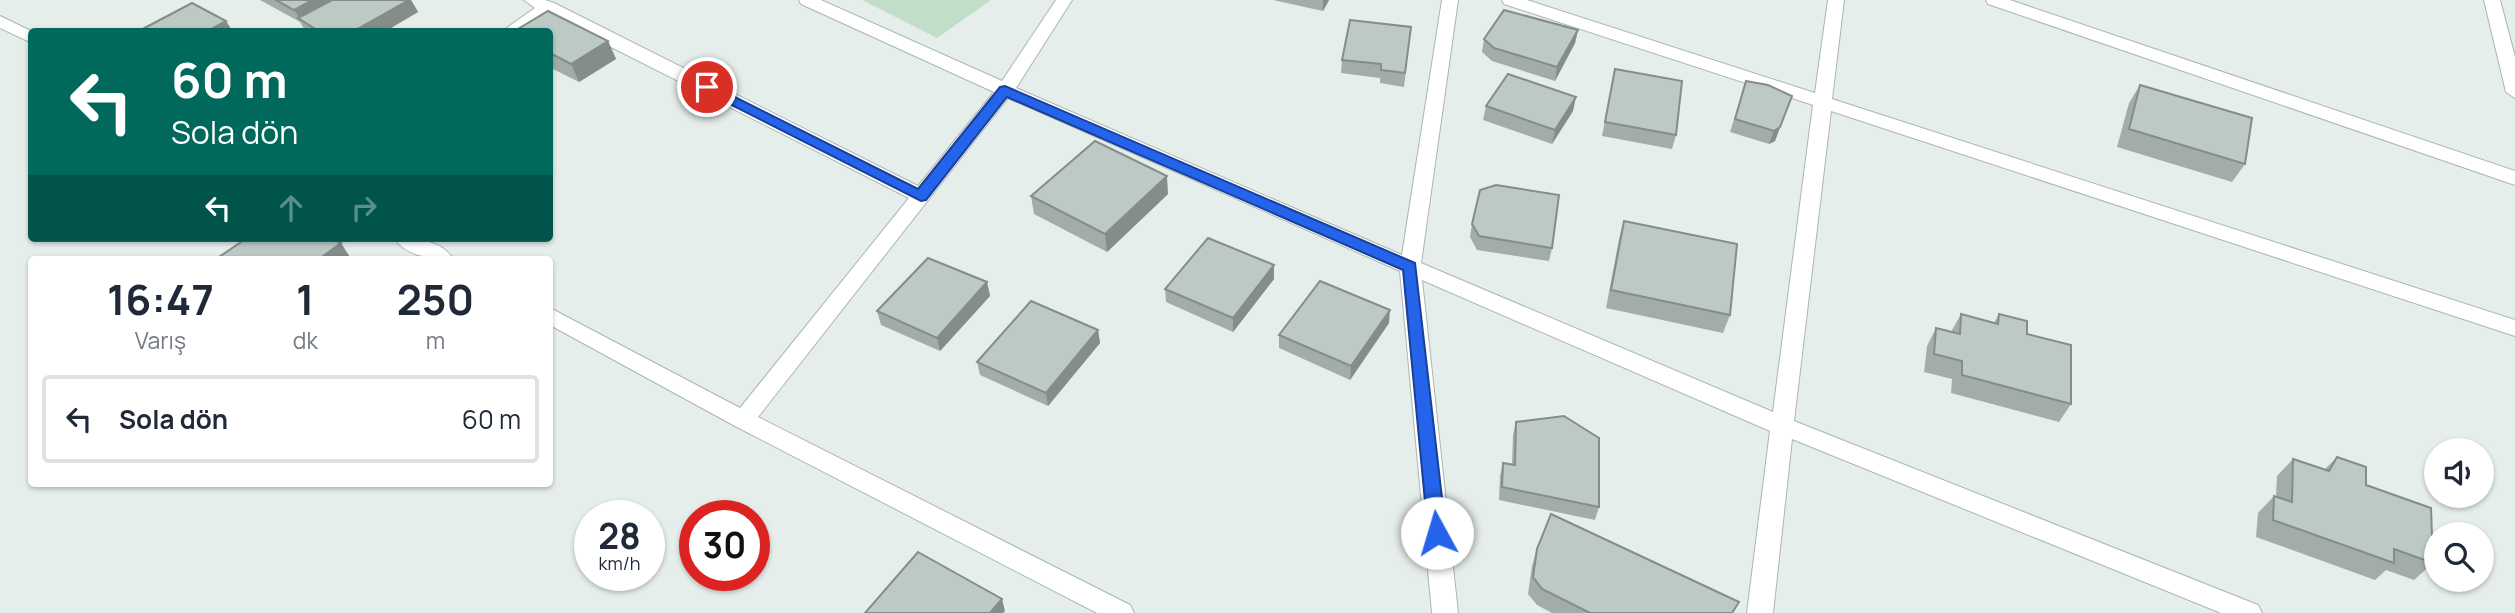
<!DOCTYPE html>
<html lang="tr">
<meta charset="utf-8">
<style>
body{margin:0;font-family:Manrope,sans-serif;background:#f6f6f7;color:#1f2937;height:100vh;display:flex;flex-direction:column;font-size:26px;white-space:nowrap}
*{box-sizing:border-box;margin:0}
p{font-size:23px;color:#747a83}
.icon{flex:none;width:38px;height:38px;fill:none;stroke:currentColor;stroke-width:2;stroke-linecap:round;stroke-linejoin:round}
.map{position:relative;flex:1;overflow:hidden}
.panel{position:absolute;left:28px;top:256px;width:525px;height:231px;display:flex;flex-direction:column;background:#fff;border-radius:7px;box-shadow:0 2px 5px #0004}
.panel>*{flex:none}
.top-card{position:absolute;left:28px;top:28px;width:525px;height:214px;border-radius:7px;box-shadow:0 2px 5px #0004;background:#00695c;color:#fff;overflow:hidden}
.controls{position:absolute;left:2424px;top:438px;display:grid;gap:14px}
.controls a{display:grid;place-items:center;width:70px;height:70px;border-radius:50%;background:#fff;box-shadow:0 2px 5px #0004;font-size:35px}
.speed{position:absolute;left:574px;top:500px;display:flex;gap:14px;font-size:35px;font-weight:700;text-align:center}
.speed>*{display:grid;place-content:center;width:91px;height:91px;border-radius:50%;background:#fff;box-shadow:0 2px 5px #0004;line-height:1}
.speed small{font-size:18px;font-weight:400}
.speed .limit{border:10px solid #d22;background:#fff;color:#111}
.pin{position:absolute;display:grid;place-items:center;width:60px;height:60px;color:#fff;margin:-30px;border:4px solid #fff;border-radius:50%;box-shadow:0 2px 7px #0007}
.me{position:absolute;width:77px;margin:-38px;rotate:354deg;stroke-linejoin:round;filter:drop-shadow(0 0 5px #0008)}
.turn{display:flex;align-items:center;gap:24px;height:147px;padding:0 28px;font-size:32px}
.turn .icon{width:91px;height:91px;stroke-width:2.5}
.turn b{display:block;font-size:49px;line-height:60px}
.lanes{display:flex;align-items:center;height:66px;padding:0 28px;background:#0003;justify-content:center;gap:35px;direction:ltr}
.lanes .off{opacity:.35}
.eta{display:flex;justify-content:space-evenly;align-items:center;height:119px;text-align:center}
.eta b{font-size:42px;font-weight:700;line-height:49px}
ul{padding:0;list-style:none}
li{display:flex;align-items:center;gap:21px;height:88px;margin:0 14px 10px;padding:0 14px;border:4px solid #e0e1e3;border-radius:7px}
li div{flex:1}
li b{display:block;font-size:26px}
li em{font-style:normal}
.map>svg:first-child{display:block}
.green{fill:#c1dec9}
.lines{fill:none;stroke-linecap:round;stroke-linejoin:round}
.street-casing{stroke:#a9b6b2;stroke-width:2}
.street{fill:#fff;fill-rule:evenodd}
.wall{fill:#a2ada9}
.shaded-wall{fill:#848d89}
.building{fill:#bcc9c4;stroke:#848d89;stroke-width:2}
.route{fill:#2563eb;stroke:#184099;stroke-width:2}
</style>
<div class="map">
<svg width="2515" height="613" viewBox="0 0 2515 613">
<rect width="100%" height="100%" fill="#e6eeeb"/>
<!-- green -->
<path class="green" d="M 862,0 L 991,0 L 937,38 Z"/>
<g class="lines">
<!-- street casing -->
<g class="street-casing">
<g id="street">
<path d="M 524,0 L 545,0 L 554,3 L 918,186 L 994,92 L 801,4 L 799,0 L 821,0 L 1002,81 L 1056,0 L 1072,0 L 1016,88 L 1402,255 L 1442,0 L 1458,0 L 1421,263 L 1773,412 L 1813,105 L 1504,4 L 1502,0 L 1527,0 L 1815,93 L 1828,0 L 1844,0 L 1832,99 L 2515,320 L 2515,336 L 1831,111 L 1794,421 L 2258,605 L 2262,613 L 2221,613 L 1792,439 L 1773,613 L 1747,613 L 1770,431 L 1422,280 L 1458,613 L 1432,613 L 1400,271 L 1008,98 L 758,417 L 1130,605 L 1134,613 L 1097,613 L 735,426 L 550,325 L 550,308 L 740,408 L 909,198 L 548,15 L 522,32 L 501,32 L 535,8 Z"/>
<path d="M 1986,0 L 2010,0 L 2515,171 L 2515,185 L 1988,4 Z"/>
<path d="M 2484,0 L 2500,0 L 2515,57 L 2515,98 L 2506,92 Z"/>
<path d="M 0,16 L 33,32 L 32,43 L 0,28 Z"/>
<path d="M 394,238 C 414,238 442,240 453,259 C 433,259 406,257 394,238 Z"/>
</g>
</g>
<!-- street -->
<use href="#street" class="street"/>
</g>
<!-- wall -->
<g class="wall">
<path d="M 260,0 L 411,0 L 418,12 L 384,32 L 306,32 L 300,22 Z"/>
<path d="M 1273,0 L 1329,0 L 1323,11 Z"/>
<path d="M 1411,27 L 1404,87 L 1380,83 L 1380,78 L 1341,73 L 1342,60 Z"/>
<path d="M 1578,30 L 1575,43 L 1555,81 L 1492,61 L 1482,52 L 1484,39 Z"/>
<path d="M 550,32 L 608,41 L 616,59 L 579,82 L 553,69 L 550,72 Z"/>
<path d="M 1615,69 L 1676,135 L 1672,149 L 1602,136 Z"/>
<path d="M 1746,81 L 1792,96 L 1775,141 L 1769,144 L 1730,132 Z"/>
<path d="M 2140,85 L 2245,164 L 2232,182 L 2117,147 L 2129,103 Z"/>
<path d="M 1486,106 L 1573,111 L 1552,144 L 1483,120 Z"/>
<path d="M 1168,194 L 1107,252 L 1034,214 L 1031,196 Z"/>
<path d="M 1624,221 L 1730,315 L 1723,333 L 1606,308 L 1619,239 Z"/>
<path d="M 1472,224 L 1552,248 L 1549,261 L 1477,250 L 1470,237 Z"/>
<path d="M 1274,265 L 1274,279 L 1233,332 L 1166,302 L 1165,289 Z"/>
<path d="M 987,282 L 990,296 L 940,351 L 881,325 L 877,311 Z"/>
<path d="M 1961,314 L 1994,323 L 1999,314 L 2027,334 L 2071,404 L 2059,422 L 1951,393 L 1952,379 L 1924,372 L 1927,346 L 1936,328 L 1951,332 Z"/>
<path d="M 1389,323 L 1350,380 L 1279,348 L 1279,335 Z"/>
<path d="M 1098,330 L 1100,343 L 1048,406 L 980,375 L 977,362 Z"/>
<path d="M 1516,422 L 1599,507 L 1595,520 L 1499,500 L 1500,476 L 1503,463 L 1512,464 L 1513,435 Z"/>
<path d="M 2337,457 L 2366,485 L 2433,563 L 2414,580 L 2386,570 L 2375,580 L 2256,537 L 2258,513 L 2274,496 L 2276,496 L 2277,476 L 2293,459 L 2325,469 Z"/>
<path d="M 1537,549 L 1733,613 L 1552,613 L 1537,605 L 1528,594 L 1532,566 Z"/>
</g>
<!-- shaded-wall -->
<g class="shaded-wall">
<path d="M 312,0 L 344,0 L 301,20 L 294,10 Z"/>
<path d="M 409,0 L 411,0 L 418,12 L 384,32 L 352,32 Z"/>
<path d="M 1323,0 L 1329,0 L 1323,11 Z"/>
<path d="M 226,21 L 233,32 L 206,32 Z"/>
<path d="M 1578,30 L 1575,43 L 1555,81 L 1557,67 Z"/>
<path d="M 608,41 L 616,59 L 579,82 L 571,64 Z"/>
<path d="M 550,61 L 553,69 L 550,72 Z"/>
<path d="M 1576,97 L 1573,111 L 1552,144 L 1555,130 Z"/>
<path d="M 1780,127 L 1775,141 L 1769,144 L 1774,131 Z"/>
<path d="M 1167,176 L 1168,194 L 1107,252 L 1105,234 Z"/>
<path d="M 341,243 L 350,257 L 347,259 L 319,259 Z"/>
<path d="M 1274,265 L 1274,279 L 1233,332 L 1233,318 Z"/>
<path d="M 987,282 L 990,296 L 940,351 L 937,338 Z"/>
<path d="M 1390,310 L 1389,323 L 1350,380 L 1351,366 Z"/>
<path d="M 1098,330 L 1100,343 L 1048,406 L 1046,393 Z"/>
<path d="M 1002,599 L 1005,611 L 1003,613 L 990,613 Z"/>
</g>
<!-- building -->
<g class="building">
<path d="M 276,0 L 312,0 L 294,10 Z"/>
<path d="M 332,0 L 409,0 L 352,32 L 320,32 L 298,18 Z"/>
<path d="M 192,3 L 226,21 L 206,32 L 137,32 Z"/>
<path d="M 1504,10 L 1578,30 L 1557,67 L 1494,48 L 1484,39 Z"/>
<path d="M 548,11 L 608,41 L 571,64 L 550,53 L 550,32 L 513,32 Z"/>
<path d="M 1350,20 L 1411,27 L 1405,73 L 1381,70 L 1381,64 L 1342,60 Z"/>
<path d="M 1615,69 L 1682,81 L 1676,135 L 1605,122 Z"/>
<path d="M 1508,74 L 1576,97 L 1555,130 L 1486,106 Z"/>
<path d="M 1746,81 L 1768,85 L 1792,96 L 1780,127 L 1774,131 L 1735,119 Z"/>
<path d="M 2140,85 L 2252,118 L 2245,164 L 2129,129 Z"/>
<path d="M 1095,141 L 1167,176 L 1105,234 L 1031,196 Z"/>
<path d="M 1496,185 L 1559,195 L 1552,248 L 1479,236 L 1472,224 L 1480,190 Z"/>
<path d="M 1624,221 L 1737,244 L 1730,315 L 1611,290 Z"/>
<path d="M 247,238 L 331,238 L 341,243 L 319,259 L 216,259 Z"/>
<path d="M 1208,238 L 1274,265 L 1233,318 L 1165,289 Z"/>
<path d="M 928,258 L 987,282 L 937,338 L 877,311 Z"/>
<path d="M 1320,281 L 1390,310 L 1351,366 L 1279,335 Z"/>
<path d="M 1031,301 L 1098,330 L 1046,393 L 977,362 Z"/>
<path d="M 1961,314 L 1998,324 L 1999,314 L 2027,321 L 2027,334 L 2071,345 L 2071,404 L 1962,375 L 1962,361 L 1934,354 L 1936,328 L 1960,334 Z"/>
<path d="M 1564,416 L 1599,438 L 1599,507 L 1502,487 L 1503,463 L 1515,465 L 1516,422 Z"/>
<path d="M 2337,457 L 2366,467 L 2366,485 L 2431,508 L 2433,563 L 2394,549 L 2394,563 L 2273,520 L 2274,496 L 2292,502 L 2293,459 L 2329,471 Z"/>
<path d="M 1551,514 L 1739,602 L 1732,613 L 1590,613 L 1542,589 L 1533,577 L 1537,549 Z"/>
<path d="M 918,552 L 1002,599 L 990,613 L 865,613 Z"/>
</g>
<!-- route -->
<path class="route" d="M 707,83 L 918,189 L 1000,87 L 1005,86 L 1415,263 L 1446,533 L 1443,539 L 1437,541 L 1430,539 L 1428,533 L 1403,270 L 1007,97 L 926,200 L 921,201 L 702,90 L 700,87 Z"/>
</svg>
<div class="controls">
<a><svg class="icon" aria-label="sound" viewBox="0 0 24 24"><path d="M4 9h4l5-4v14l-5-4H4zM17 9q2 3 0 6"/></svg></a>
<a><svg class="icon" aria-label="search" viewBox="0 0 24 24"><circle cx="10" cy="10" r="6"/><path d="M15 15l6 6"/></svg></a>
</div>
<div class="speed"><div>28<small>km/h</small></div><div class="limit">30</div></div>
<div class="pin" style="left:707px;top:87px;background:#d93025"><svg class="icon" aria-label="arrive" viewBox="0 0 24 24"><path d="M6 21V4h12l-3 4 3 4H6"/></svg></div>
<svg class="me" style="left:1437px;top:533px" viewBox="-20 -20 40 40"><circle r="19" fill="#fff"/><path d="M0-13L10 11 0 6-10 11z" fill="#2563eb"/></svg>
<div class="top-card">
<div class="turn"><svg class="icon" aria-label="left" viewBox="0 0 24 24"><path d="M17 20v-9H6M10 6l-5 5 5 5"/></svg><div><b>60 m</b>Sola dön</div></div>
<div class="lanes"><svg class="icon" aria-label="left" viewBox="0 0 24 24"><path d="M17 20v-9H6M10 6l-5 5 5 5"/></svg><svg class="icon off" aria-label="ahead" viewBox="0 0 24 24"><path d="M12 20V5M6 11l6-6 6 6"/></svg><svg class="icon off" aria-label="right" viewBox="0 0 24 24"><path d="M7 20v-9h11M14 6l5 5-5 5"/></svg></div>
</div>
<section class="panel">
<div class="eta">
<div><b>16:47</b><p>Varış</p></div>
<div><b>1</b><p>dk</p></div>
<div><b>250</b><p>m</p></div>
</div>
<ul>
<li><svg class="icon" aria-label="left" viewBox="0 0 24 24"><path d="M17 20v-9H6M10 6l-5 5 5 5"/></svg><div><b>Sola dön</b></div><em>60 m</em></li>
</ul>
</section>
</div>
